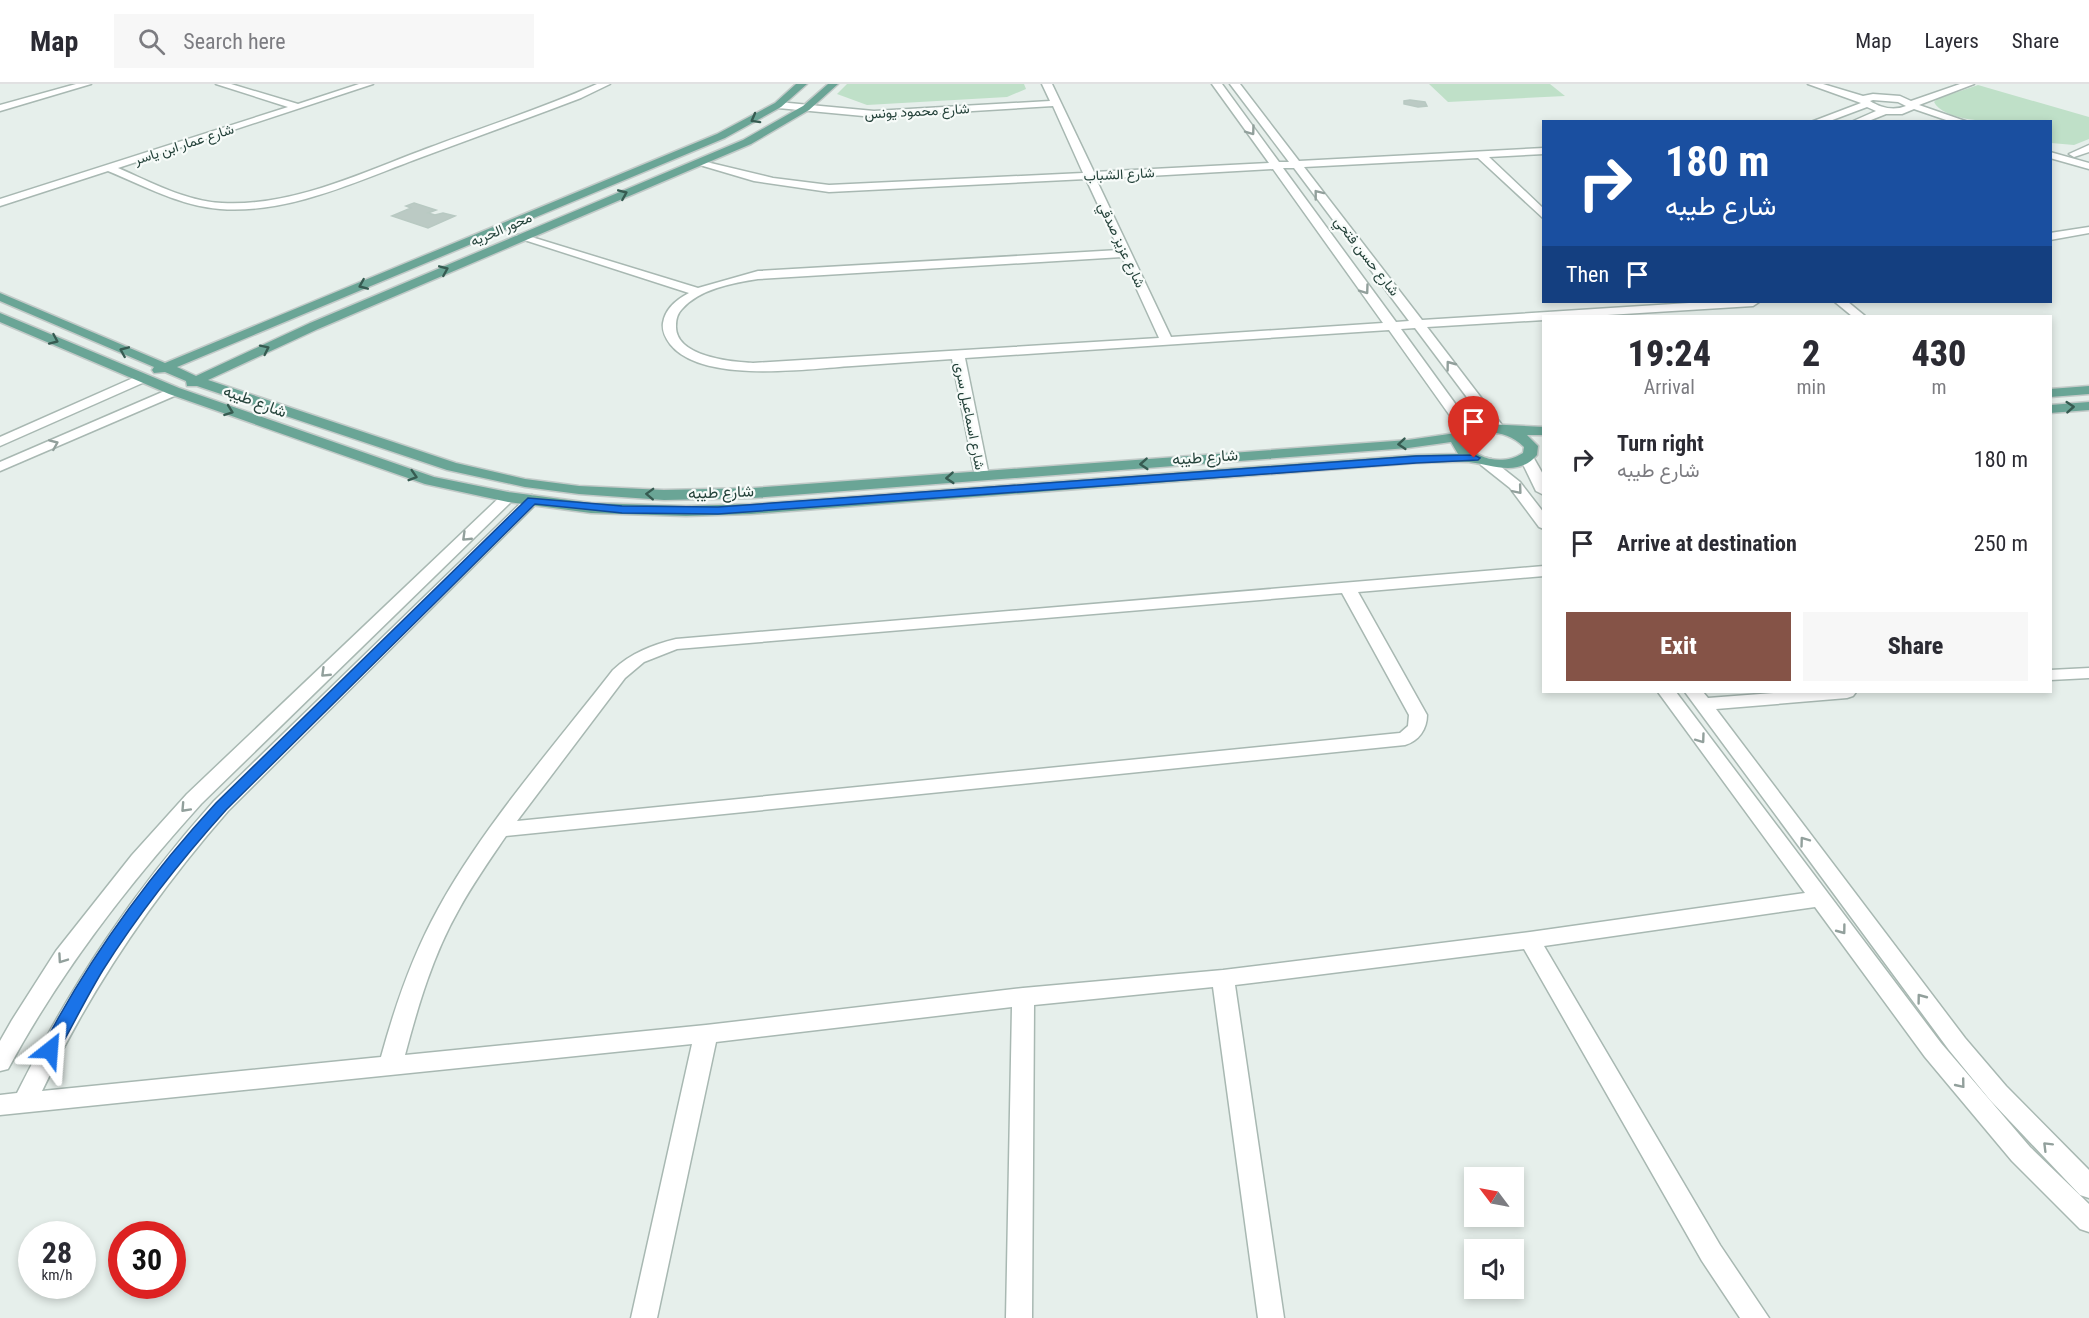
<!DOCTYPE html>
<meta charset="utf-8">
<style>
body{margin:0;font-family:"Roboto Condensed",Vazirmatn,sans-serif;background:#f7f7f7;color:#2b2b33;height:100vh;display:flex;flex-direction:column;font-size:22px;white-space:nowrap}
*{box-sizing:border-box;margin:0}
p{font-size:20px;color:#7c7c81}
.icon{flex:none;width:33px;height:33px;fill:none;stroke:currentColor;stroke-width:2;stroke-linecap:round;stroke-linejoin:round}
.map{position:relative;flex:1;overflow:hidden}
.side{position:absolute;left:1542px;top:231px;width:510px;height:378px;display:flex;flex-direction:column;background:#fff;border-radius:0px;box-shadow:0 3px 9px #0003}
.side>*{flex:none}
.guide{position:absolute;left:1542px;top:36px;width:510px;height:183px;border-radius:0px;box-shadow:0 3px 9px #0003;background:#1a4fa0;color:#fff;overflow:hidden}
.needle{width:39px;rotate:302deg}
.controls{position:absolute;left:1464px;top:1083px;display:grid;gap:12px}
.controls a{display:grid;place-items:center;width:60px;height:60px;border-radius:0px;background:#fff;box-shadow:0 3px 9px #0003;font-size:30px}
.speed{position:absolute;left:18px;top:1137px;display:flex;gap:12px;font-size:30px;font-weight:700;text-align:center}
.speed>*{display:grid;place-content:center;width:78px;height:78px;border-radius:50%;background:#fff;box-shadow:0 3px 9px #0003;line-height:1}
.speed small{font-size:15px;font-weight:400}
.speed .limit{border:9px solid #d22;background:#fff;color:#111}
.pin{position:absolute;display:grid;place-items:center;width:51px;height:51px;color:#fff;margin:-62px -26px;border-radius:50% 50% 50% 0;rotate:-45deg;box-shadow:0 0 6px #0007}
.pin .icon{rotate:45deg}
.me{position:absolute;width:66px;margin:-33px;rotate:28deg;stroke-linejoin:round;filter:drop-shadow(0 0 4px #0008)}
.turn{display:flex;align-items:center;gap:21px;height:126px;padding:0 24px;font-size:27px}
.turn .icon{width:78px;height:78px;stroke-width:2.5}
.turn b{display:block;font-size:42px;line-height:51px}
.then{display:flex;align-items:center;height:57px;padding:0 24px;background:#0003;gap:12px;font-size:22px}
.eta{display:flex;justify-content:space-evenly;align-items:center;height:102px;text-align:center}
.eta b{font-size:36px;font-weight:800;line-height:42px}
.button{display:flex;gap:12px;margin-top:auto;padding:12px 24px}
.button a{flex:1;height:69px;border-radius:0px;background:#855347;color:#fff;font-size:24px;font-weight:800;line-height:69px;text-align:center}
.button a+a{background:#f7f7f7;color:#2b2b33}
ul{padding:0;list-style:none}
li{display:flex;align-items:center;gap:18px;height:84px;padding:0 24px}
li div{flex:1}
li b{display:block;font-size:22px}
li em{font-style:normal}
header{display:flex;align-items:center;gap:36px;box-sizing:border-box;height:84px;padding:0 30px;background:#fff;border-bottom:2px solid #e1e1e2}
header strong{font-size:28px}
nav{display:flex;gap:33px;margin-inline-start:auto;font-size:21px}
.search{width:420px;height:54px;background:#f7f7f7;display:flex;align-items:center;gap:15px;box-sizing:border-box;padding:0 21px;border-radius:0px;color:#7c7c81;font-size:22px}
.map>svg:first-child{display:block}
.green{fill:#bfe0c8}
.building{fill:#bbcac4;stroke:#b8c9c2;stroke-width:1.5}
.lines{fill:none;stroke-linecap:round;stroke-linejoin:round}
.minor-casing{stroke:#a8b8b2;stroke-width:3}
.major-casing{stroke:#c2cac8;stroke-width:3}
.minor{fill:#fff;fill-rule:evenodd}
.major{fill:#6aa596;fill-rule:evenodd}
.oneway{stroke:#365b51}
.oneway2{stroke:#92a09c}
.route{fill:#1a73e8;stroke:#114b97;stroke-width:1.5}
.labels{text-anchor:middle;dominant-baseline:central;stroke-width:4.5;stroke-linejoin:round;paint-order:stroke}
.far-street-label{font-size:14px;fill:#24423a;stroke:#f7fbf9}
.street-label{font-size:16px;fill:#24423a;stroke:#f7fbf9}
</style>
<header>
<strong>Map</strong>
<div class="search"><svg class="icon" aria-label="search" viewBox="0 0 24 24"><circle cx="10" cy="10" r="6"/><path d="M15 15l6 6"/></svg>Search here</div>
<nav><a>Map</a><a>Layers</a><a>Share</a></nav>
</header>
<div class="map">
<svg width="2089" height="1234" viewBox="0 0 2089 1234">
<rect width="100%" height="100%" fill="#e6efeb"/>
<!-- green -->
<g class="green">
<path d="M 847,0 L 1024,0 L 1026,5 L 1007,13 L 867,21 L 837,10 Z"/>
<path d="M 1429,0 L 1550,0 L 1565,12 L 1448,18 Z"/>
<path d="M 1978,1 L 2089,33 L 2089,55 L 2074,61 L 2051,59 L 2050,38 C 2025,38 1947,43 1934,18 L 1937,15 Z"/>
</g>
<!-- building -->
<g class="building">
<path d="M 1410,16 L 1425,18 L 1427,22 L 1418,23 L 1404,20 L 1404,17 Z"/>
<path d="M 414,119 L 436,126 L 428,129 L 435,131 L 443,129 L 455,132 L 428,144 L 392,132 L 411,124 L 406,122 Z"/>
</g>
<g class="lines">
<!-- minor casing -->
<g class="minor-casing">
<g id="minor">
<path d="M 76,0 L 91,0 L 0,27 L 0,21 Z"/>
<path d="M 216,0 L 231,0 L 298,20 L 359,0 L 373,0 L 118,84 C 151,98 185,117 222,119 C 294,123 365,87 431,63 C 487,42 543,24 597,0 L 610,0 L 581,14 C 526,35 470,55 414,76 C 353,99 287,130 220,125 C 181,122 144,102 108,87 L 0,122 L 0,115 L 288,23 Z"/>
<path d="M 1042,0 L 1052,0 L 1094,88 L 1269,79 L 1212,0 L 1222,0 L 1279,78 L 1289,78 L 1230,0 L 1240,0 L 1299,77 L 1544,64 L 1544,70 L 1489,73 L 1544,125 L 1544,135 L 1478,74 L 1304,83 L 1422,236 L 1705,218 L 1759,218 L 1753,222 L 1591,232 L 1544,232 L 1544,236 L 1427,243 L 1505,345 L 1498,349 L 1493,348 L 1415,244 L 1401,245 L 1475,347 L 1473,350 L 1463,350 L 1389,246 L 965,274 L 989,392 L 982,396 L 975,392 L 952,275 C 919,277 885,280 852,282 C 807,285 701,300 670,260 C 665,253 662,247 663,239 C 665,225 677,215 689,209 L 515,153 L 517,151 L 525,151 L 698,204 L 758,187 L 1119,166 L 1086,95 L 829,108 L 754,97 L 693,79 L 698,76 L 773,94 L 829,101 L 1083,89 L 1053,22 L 874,33 L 778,24 L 773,21 L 778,18 L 874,27 L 1050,17 ZM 1283,84 L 1294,84 L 1409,237 L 1396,238 ZM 1273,85 L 1383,239 L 1171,253 L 1096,95 ZM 1122,173 L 1159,254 L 753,279 C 732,278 675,273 676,242 C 676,236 677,230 682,225 C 699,205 733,199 758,195 Z"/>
<path d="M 1808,0 L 1823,0 L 1863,12 L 1873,10 L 1900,12 L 1911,17 L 1960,0 L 1974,0 L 1919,21 L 1968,38 L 1952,38 L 1914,25 L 1902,30 L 1886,30 L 1866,38 L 1851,38 L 1876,27 L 1867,23 L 1827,38 L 1811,38 L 1861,19 ZM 1873,16 L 1898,18 L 1906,22 C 1894,27 1881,24 1870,17 Z"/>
<path d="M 2089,61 L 2089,68 L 2074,73 L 2069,70 Z"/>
<path d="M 2050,68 L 2089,79 L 2089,85 L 2050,74 Z"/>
<path d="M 2089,143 L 2089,149 L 2050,156 L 2050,149 Z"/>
<path d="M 1835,218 L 1848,218 L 1865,232 L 1852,232 Z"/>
<path d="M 142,290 L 149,294 L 147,297 L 0,362 L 0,353 Z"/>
<path d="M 174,303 L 181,307 L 179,310 L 0,387 L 0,378 Z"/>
<path d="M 1527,370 L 1532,371 L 1544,392 L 1544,411 L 1536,407 L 1520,374 Z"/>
<path d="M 1486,374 L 1491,375 L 1520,398 L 1544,429 L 1544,445 L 1539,443 L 1510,404 L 1481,381 L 1479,378 L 1481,375 Z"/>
<path d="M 508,408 L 513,410 L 516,413 L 513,416 L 201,720 C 127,802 61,887 8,985 L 0,987 L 0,957 L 12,936 L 56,867 L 132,771 L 187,710 L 503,410 Z"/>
<path d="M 532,411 L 540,416 L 537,419 L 228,727 C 153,813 91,904 42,1007 L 381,973 C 395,922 412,872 438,825 C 483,742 555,661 613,586 C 631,569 652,561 676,555 L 1544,482 L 1544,492 L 1358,508 L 1427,631 C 1427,645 1419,657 1405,661 L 506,752 C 489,777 472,801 458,827 C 433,871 418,922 405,971 L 706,941 L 1023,904 L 1223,886 L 1530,848 L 1805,809 L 1658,608 L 1676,608 L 1941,959 L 2030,1063 L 2089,1120 L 2089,1148 L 2080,1145 L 2012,1077 L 1925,973 L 1815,823 L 1544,862 L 1720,1161 L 1769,1234 L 1740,1234 L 1702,1177 L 1524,865 L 1235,901 L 1284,1234 L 1258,1234 L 1213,903 L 1034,921 L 1032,1234 L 1006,1234 L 1012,923 L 716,958 L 657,1234 L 631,1234 L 692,960 L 0,1031 L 0,1011 L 17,1009 C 72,899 132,809 214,717 L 527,413 ZM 1342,509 L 1409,631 L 1408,642 L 1400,649 L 517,737 L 625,594 L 644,578 L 677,565 Z"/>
<path d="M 2089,584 L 2089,594 L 2050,596 L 2050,586 Z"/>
<path d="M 1685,608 L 1703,608 L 1708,614 L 1785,608 L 1856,608 L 1853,612 L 1847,614 L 1716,625 L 1965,954 L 2006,1002 L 2089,1086 L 2089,1114 L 2080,1111 L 1990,1016 L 1949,966 Z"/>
</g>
</g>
<!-- major casing -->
<g class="major-casing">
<g id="major">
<path d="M 796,0 L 807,0 L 781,23 L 725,54 L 177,283 L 196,292 L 310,239 L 743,56 L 803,22 L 828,0 L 838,0 L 809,26 L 751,60 L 318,245 L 208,296 L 456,379 L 525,395 L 579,402 L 664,406 L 753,404 L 1408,356 L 1456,349 L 1487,340 L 1544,343 L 1544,351 L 1527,351 L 1538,362 L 1537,371 C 1519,393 1492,381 1469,378 C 1452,377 1433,379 1416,379 L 751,430 L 686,432 L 591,429 L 508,418 L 425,400 L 169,310 L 0,238 L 0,229 L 179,304 L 434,393 L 508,408 L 591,419 L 686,422 L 751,420 L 1416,371 L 1458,370 L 1451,358 L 1408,364 L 753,414 L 664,416 L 579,410 L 525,403 L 447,386 L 197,302 L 187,302 L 186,297 L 165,288 L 154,289 L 152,286 L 154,283 L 0,217 L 0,209 L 165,279 L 717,50 L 775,19 ZM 1487,348 C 1502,349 1513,352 1524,363 L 1523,369 C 1505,381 1478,377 1465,359 L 1469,353 Z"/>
<path d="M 2089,302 L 2089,310 L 2050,313 L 2050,305 Z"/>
<path d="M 2089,318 L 2089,326 L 2050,329 L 2050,321 Z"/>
</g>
</g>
<!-- minor -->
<use href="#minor" class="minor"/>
<!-- major -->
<use href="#major" class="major"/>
</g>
<!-- one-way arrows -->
<defs><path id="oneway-chevron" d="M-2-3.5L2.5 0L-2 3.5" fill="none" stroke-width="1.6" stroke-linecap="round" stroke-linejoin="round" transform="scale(1.5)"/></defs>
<g class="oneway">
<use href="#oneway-chevron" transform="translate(755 35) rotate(151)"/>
<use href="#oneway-chevron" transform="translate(623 110) rotate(-23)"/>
<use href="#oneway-chevron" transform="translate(444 186) rotate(-23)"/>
<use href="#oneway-chevron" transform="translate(363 201) rotate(157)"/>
<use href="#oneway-chevron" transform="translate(54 256) rotate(24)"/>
<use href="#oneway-chevron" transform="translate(265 265) rotate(-26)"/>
<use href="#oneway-chevron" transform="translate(124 267) rotate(-157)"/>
<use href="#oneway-chevron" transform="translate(2070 323) rotate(-4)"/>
<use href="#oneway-chevron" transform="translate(229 327) rotate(20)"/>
<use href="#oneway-chevron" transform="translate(1402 360) rotate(175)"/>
<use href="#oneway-chevron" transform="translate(1144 380) rotate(176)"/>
<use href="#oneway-chevron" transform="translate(413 392) rotate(17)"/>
<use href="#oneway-chevron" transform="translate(950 394) rotate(176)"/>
<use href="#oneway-chevron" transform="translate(650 410) rotate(-178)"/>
</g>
<g class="oneway2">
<use href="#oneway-chevron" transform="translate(1251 47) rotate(54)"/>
<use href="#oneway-chevron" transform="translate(1318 110) rotate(-128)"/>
<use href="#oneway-chevron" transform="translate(1365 206) rotate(54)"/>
<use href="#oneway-chevron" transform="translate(1450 281) rotate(-127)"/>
<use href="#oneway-chevron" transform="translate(54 360) rotate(-23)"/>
<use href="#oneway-chevron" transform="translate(1518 406) rotate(50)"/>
<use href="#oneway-chevron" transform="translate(466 453) rotate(136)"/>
<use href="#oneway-chevron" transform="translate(325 589) rotate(136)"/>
<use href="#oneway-chevron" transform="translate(1701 655) rotate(54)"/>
<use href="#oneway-chevron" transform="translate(185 724) rotate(133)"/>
<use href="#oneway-chevron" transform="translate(1804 757) rotate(-126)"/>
<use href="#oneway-chevron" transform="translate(1842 846) rotate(53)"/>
<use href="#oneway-chevron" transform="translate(62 875) rotate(125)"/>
<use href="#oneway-chevron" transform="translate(1921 914) rotate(-127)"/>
<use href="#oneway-chevron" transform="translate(1961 1000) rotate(51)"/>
<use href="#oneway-chevron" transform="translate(2047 1062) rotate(-135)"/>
</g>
<!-- route -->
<path class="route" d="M 1474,371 L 1480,374 L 1478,376 L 1416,379 L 718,430 L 622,429 L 535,420 L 226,726 C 181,776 139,829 103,886 C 86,914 72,943 56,971 L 50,973 L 44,971 L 41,966 C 88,875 147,794 216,719 L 528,414 L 622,422 L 718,423 L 1416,372 Z"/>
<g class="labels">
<!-- far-street labels -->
<g class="far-street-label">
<text transform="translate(917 27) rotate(-3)">شارع محمود يونس</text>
<text transform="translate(184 60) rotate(-18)">شارع عمار ابن ياسر</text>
<text transform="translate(1119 90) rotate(-3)">شارع الشباب</text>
<text transform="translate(501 145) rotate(-23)">محور الحريه</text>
<text transform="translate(1122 161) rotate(65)">شارع عزيز صدقي</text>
<text transform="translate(1367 172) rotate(52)">شارع حسن فتحي</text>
<text transform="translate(970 332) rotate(79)">شارع اسماعيل سرى</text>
</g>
<!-- street labels -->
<g class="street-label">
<text transform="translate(255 317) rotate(20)">شارع طيبه</text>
<text transform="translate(1205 373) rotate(-4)">شارع طيبه</text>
<text transform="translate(721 408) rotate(-2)">شارع طيبه</text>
</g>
</g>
</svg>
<div class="controls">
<a><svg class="needle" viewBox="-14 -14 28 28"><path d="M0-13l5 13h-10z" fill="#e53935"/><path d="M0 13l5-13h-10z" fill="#7c7c81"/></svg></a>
<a><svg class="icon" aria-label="sound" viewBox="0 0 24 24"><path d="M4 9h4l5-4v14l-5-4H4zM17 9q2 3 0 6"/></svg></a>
</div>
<div class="speed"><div>28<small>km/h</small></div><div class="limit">30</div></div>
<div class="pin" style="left:1474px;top:374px;background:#d93025"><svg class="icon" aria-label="arrive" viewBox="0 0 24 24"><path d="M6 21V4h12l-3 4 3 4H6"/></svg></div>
<svg class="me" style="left:50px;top:966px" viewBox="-20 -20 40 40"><path d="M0-17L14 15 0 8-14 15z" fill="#1a73e8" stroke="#fff" stroke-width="4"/></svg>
<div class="guide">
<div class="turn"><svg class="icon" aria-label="right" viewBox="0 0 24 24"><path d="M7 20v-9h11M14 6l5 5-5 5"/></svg><div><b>180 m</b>شارع طيبه</div></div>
<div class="then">Then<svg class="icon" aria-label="arrive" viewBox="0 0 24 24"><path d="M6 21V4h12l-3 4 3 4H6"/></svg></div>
</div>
<section class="side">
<div class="eta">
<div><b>19:24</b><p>Arrival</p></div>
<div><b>2</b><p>min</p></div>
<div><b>430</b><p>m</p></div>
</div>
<ul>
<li><svg class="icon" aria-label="right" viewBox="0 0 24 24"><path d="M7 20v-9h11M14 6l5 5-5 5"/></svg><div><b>Turn right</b><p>شارع طيبه</p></div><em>180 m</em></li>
<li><svg class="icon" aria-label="arrive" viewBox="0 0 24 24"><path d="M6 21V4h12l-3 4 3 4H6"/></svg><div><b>Arrive at destination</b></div><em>250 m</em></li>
</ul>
<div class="button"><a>Exit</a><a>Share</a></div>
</section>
</div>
